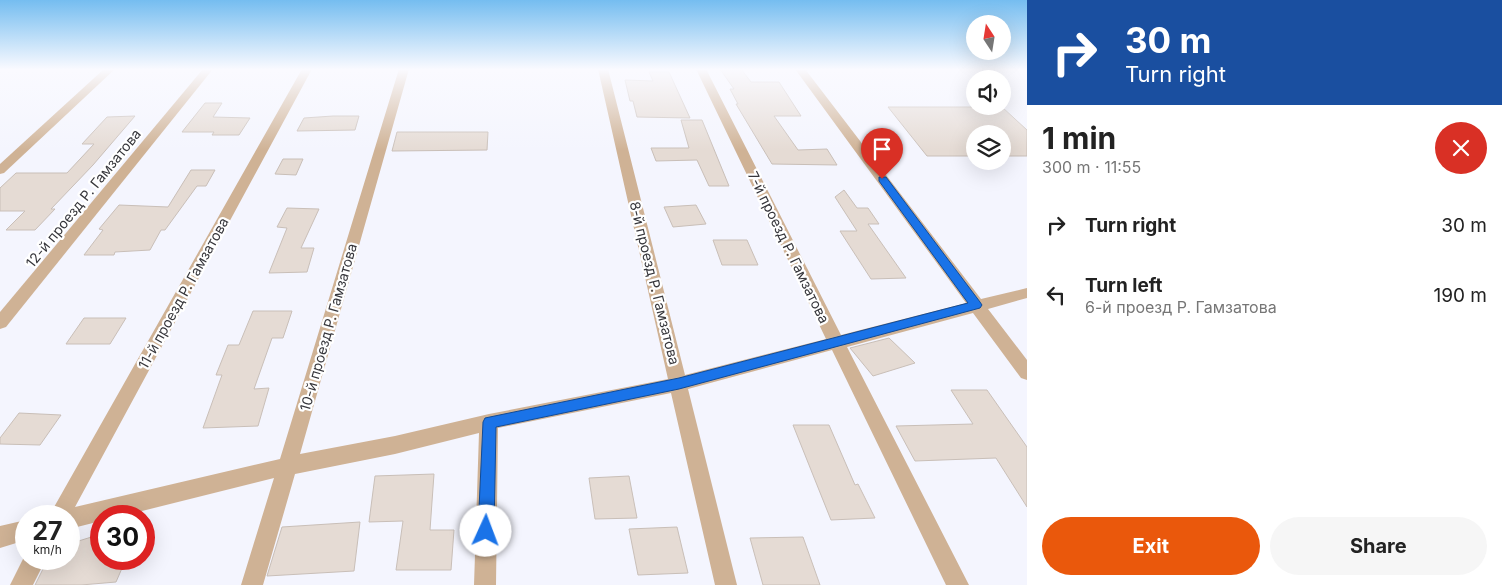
<!DOCTYPE html>
<meta charset="utf-8">
<style>
body{margin:0;font-family:Inter,sans-serif;background:#f6f6f6;color:#222;height:100vh;display:flex;flex-direction:column;font-size:19px;white-space:nowrap}
*{box-sizing:border-box;margin:0}
p{font-size:16px;color:#767676}
.icon{flex:none;width:28px;height:28px;fill:none;stroke:currentColor;stroke-width:2;stroke-linecap:round;stroke-linejoin:round}
.map{position:relative;flex:1;overflow:hidden}
.panel{display:flex;flex-direction:column;background:#fff;width:475px}
.panel>*{flex:none}
.banner{background:#1a4fa0;color:#fff;overflow:hidden}
.needle{width:32px;rotate:348deg}
.buttons{position:absolute;left:966px;top:15px;display:grid;gap:10px}
.buttons a{display:grid;place-items:center;width:45px;height:45px;border-radius:50%;background:#fff;box-shadow:0 5px 20px #0002;font-size:25px}
.speed{position:absolute;left:15px;top:505px;display:flex;gap:10px;font-size:25px;font-weight:700;text-align:center}
.speed>*{display:grid;place-content:center;width:65px;height:65px;border-radius:50%;background:#fff;box-shadow:0 5px 20px #0002;line-height:1}
.speed small{font-size:12px;font-weight:400}
.speed .limit{border:8px solid #d22;background:#fff;color:#111}
.pin{position:absolute;display:grid;place-items:center;width:42px;height:42px;color:#fff;margin:-51px -21px;border-radius:50% 50% 50% 0;rotate:-45deg;box-shadow:0 0 5px #0007}
.pin .icon{rotate:45deg}
.me{position:absolute;width:55px;margin:-28px;rotate:2deg;stroke-linejoin:round;filter:drop-shadow(0 0 4px #0008)}
.turn{display:flex;align-items:center;gap:18px;height:105px;padding:0 15px;font-size:22px}
.turn .icon{width:65px;height:65px;stroke-width:2.5}
.turn b{display:block;font-size:35px;line-height:42px}
.round{display:grid;place-items:center;flex:none;width:52px;height:52px;border-radius:26px;background:#f6f6f6}
.summary{display:flex;align-items:center;justify-content:space-between;height:85px;padding:0 15px}
h1{font-size:30px;font-weight:700;line-height:38px}
.button{display:flex;gap:10px;margin-top:auto;padding:10px 15px}
.button a{flex:1;height:58px;border-radius:30px;background:#ea580c;color:#fff;font-size:20px;font-weight:700;line-height:58px;text-align:center}
.button a+a{background:#f6f6f6;color:#222}
ul{padding:0;list-style:none}
li{display:flex;align-items:center;gap:15px;height:70px;padding:0 15px}
li div{flex:1}
li b{display:block;font-size:19px}
li em{font-style:normal}
main{display:flex;flex:1;min-height:0}
.map>svg:first-child{display:block}
.building{fill:#e5dbd4;stroke:#c9bfb8}
.lines{fill:none;stroke-linecap:round;stroke-linejoin:round}
.street{fill:#cfb295;fill-rule:evenodd}
.route{fill:#1a73e8;stroke:#114b97}
.labels{text-anchor:middle;dominant-baseline:central;stroke-width:4.5;stroke-linejoin:round;paint-order:stroke}
.street-label{font-size:14px;fill:#36363b;stroke:#fff}
</style>
<main>
<div class="map">
<svg width="1027" height="585" viewBox="0 0 1027 585">
<rect width="100%" height="100%" fill="#f4f5fe"/>
<!-- building -->
<g class="building">
<path d="M 720,69 L 741,69 L 751,82 L 779,82 L 801,116 L 774,116 L 798,150 L 827,149 L 837,165 L 772,164 L 736,104 L 738,104 L 730,89 L 734,89 Z"/>
<path d="M 649,72 L 669,72 L 690,118 L 637,117 L 633,101 L 630,101 L 625,80 L 653,81 Z"/>
<path d="M 205,103 L 222,103 L 213,117 L 250,118 L 239,135 L 212,135 L 214,132 L 182,132 Z"/>
<path d="M 888,107 L 1002,107 L 1027,130 L 1027,156 L 1002,156 L 1002,134 L 975,134 L 975,156 L 927,156 Z"/>
<path d="M 135,116 L 93,165 L 51,209 L 55,209 L 35,230 L 6,230 L 25,211 L 0,211 L 0,188 L 16,173 L 67,173 L 94,144 L 82,144 L 107,117 Z"/>
<path d="M 333,116 L 359,116 L 355,130 L 297,131 L 304,118 Z"/>
<path d="M 681,120 L 702,120 L 729,186 L 709,186 L 697,160 L 656,161 L 651,148 L 689,148 Z"/>
<path d="M 397,132 L 488,132 L 487,150 L 392,151 Z"/>
<path d="M 283,159 L 303,159 L 296,175 L 275,174 Z"/>
<path d="M 191,170 L 215,170 L 206,186 L 197,186 L 165,230 L 161,230 L 150,250 L 115,252 L 114,255 L 84,255 L 103,230 L 99,229 L 119,205 L 168,207 Z"/>
<path d="M 844,190 L 857,208 L 868,208 L 879,224 L 868,224 L 906,278 L 871,279 L 840,231 L 857,231 L 835,197 Z"/>
<path d="M 696,205 L 706,224 L 673,227 L 664,207 Z"/>
<path d="M 287,208 L 319,209 L 301,248 L 314,248 L 307,272 L 269,273 L 287,228 L 277,227 Z"/>
<path d="M 713,240 L 747,240 L 758,265 L 722,265 Z"/>
<path d="M 253,311 L 292,311 L 283,338 L 272,338 L 254,389 L 269,388 L 258,426 L 203,428 L 222,375 L 216,375 L 228,345 L 239,345 Z"/>
<path d="M 84,318 L 126,318 L 110,344 L 66,344 Z"/>
<path d="M 889,338 L 915,363 L 873,376 L 850,348 Z"/>
<path d="M 951,390 L 987,390 L 1027,447 L 1027,507 L 996,458 L 915,461 L 896,426 L 973,424 Z"/>
<path d="M 19,413 L 61,415 L 40,445 L 0,444 L 0,438 Z"/>
<path d="M 793,425 L 829,425 L 855,485 L 858,484 L 875,518 L 831,520 Z"/>
<path d="M 434,474 L 430,530 L 454,530 L 451,570 L 396,570 L 403,521 L 369,522 L 375,476 Z"/>
<path d="M 629,476 L 637,518 L 595,519 L 589,478 Z"/>
<path d="M 360,522 L 354,571 L 267,576 L 282,527 Z"/>
<path d="M 677,527 L 688,573 L 638,575 L 629,529 Z"/>
<path d="M 101,534 L 101,559 L 126,559 L 116,582 L 81,585 L 35,585 L 48,559 L 69,559 L 69,544 Z"/>
<path d="M 803,537 L 820,585 L 763,585 L 750,538 Z"/>
</g>
<g class="lines">
<!-- street -->
<g class="street">
<path d="M 104,69 L 115,69 L 4,173 L 0,174 L 0,164 Z"/>
<path d="M 203,69 L 213,69 L 6,327 L 0,329 L 0,312 Z"/>
<path d="M 302,69 L 312,69 L 75,507 L 280,459 L 399,69 L 409,69 L 300,454 L 395,436 L 489,414 L 668,379 L 598,69 L 608,69 L 685,375 L 826,339 L 696,69 L 706,69 L 841,335 L 966,303 L 795,69 L 805,69 L 981,299 L 1027,288 L 1027,298 L 988,309 L 1027,360 L 1027,380 L 1021,378 L 973,313 L 847,347 L 969,585 L 946,585 L 832,350 L 688,389 L 737,585 L 715,585 L 671,393 L 498,428 L 496,585 L 474,585 L 479,433 L 395,454 L 295,474 L 263,585 L 241,585 L 274,478 L 122,516 L 101,516 L 101,521 L 69,529 L 69,516 L 49,516 Z"/>
<path d="M 26,520 L 26,540 L 0,548 L 0,526 Z"/>
<path d="M 26,553 L 26,559 L 46,559 L 33,585 L 10,585 Z"/>
</g>
</g>
<!-- sky -->
<linearGradient id="sky" x2="0" y2="1"><stop stop-color="#75bdf0"/><stop offset="0.46" stop-color="#fafaff"/><stop offset="1" stop-color="#fafaff" stop-opacity="0"/></linearGradient>
<rect width="1027" height="151" fill="url(#sky)"/>
<!-- route -->
<path class="route" d="M 879,177 L 886,177 L 980,302 L 982,305 L 980,308 L 679,389 L 496,427 L 494,531 L 492,536 L 486,539 L 481,536 L 478,531 L 483,422 L 485,418 L 679,378 L 968,303 L 879,181 Z"/>
<g class="labels">
<!-- street labels -->
<g class="street-label">
<text transform="translate(83 198) rotate(-51)">12-й проезд Р. Гамзатова</text>
<text transform="translate(789 247) rotate(64)">7-й проезд Р. Гамзатова</text>
<text transform="translate(655 283) rotate(76)">8-й проезд Р. Гамзатова</text>
<text transform="translate(183 293) rotate(-61)">11-й проезд Р. Гамзатова</text>
<text transform="translate(328 327) rotate(-74)">10-й проезд Р. Гамзатова</text>
</g>
</g>
</svg>
<div class="buttons">
<a><svg class="needle" viewBox="-14 -14 28 28"><path d="M0-13l5 13h-10z" fill="#e53935"/><path d="M0 13l5-13h-10z" fill="#767676"/></svg></a>
<a><svg class="icon" aria-label="sound" viewBox="0 0 24 24"><path d="M4 9h4l5-4v14l-5-4H4zM17 9q2 3 0 6"/></svg></a>
<a><svg class="icon" aria-label="layers" viewBox="0 0 24 24"><path d="M12 4l9 5-9 5-9-5zM3 14l9 5 9-5"/></svg></a>
</div>
<div class="speed"><div>27<small>km/h</small></div><div class="limit">30</div></div>
<div class="pin" style="left:882px;top:179px;background:#d93025"><svg class="icon" aria-label="arrive" viewBox="0 0 24 24"><path d="M6 21V4h12l-3 4 3 4H6"/></svg></div>
<svg class="me" style="left:486px;top:531px" viewBox="-20 -20 40 40"><circle r="19" fill="#fff"/><path d="M0-13L10 11 0 6-10 11z" fill="#1a73e8"/></svg>
</div>
<section class="panel">
<div class="banner">
<div class="turn"><svg class="icon" aria-label="right" viewBox="0 0 24 24"><path d="M7 20v-9h11M14 6l5 5-5 5"/></svg><div><b>30 m</b>Turn right</div></div>
</div>
<div class="summary"><div><h1>1 min</h1><p>300 m · 11:55</p></div><a class="round" style="background:#d93025;color:#fff"><svg class="icon" aria-label="close" viewBox="0 0 24 24"><path d="M6 6l12 12M18 6L6 18"/></svg></a></div>
<ul>
<li><svg class="icon" aria-label="right" viewBox="0 0 24 24"><path d="M7 20v-9h11M14 6l5 5-5 5"/></svg><div><b>Turn right</b></div><em>30 m</em></li>
<li><svg class="icon" aria-label="left" viewBox="0 0 24 24"><path d="M17 20v-9H6M10 6l-5 5 5 5"/></svg><div><b>Turn left</b><p>6-й проезд Р. Гамзатова</p></div><em>190 m</em></li>
</ul>
<div class="button"><a>Exit</a><a>Share</a></div>
</section>
</main>
